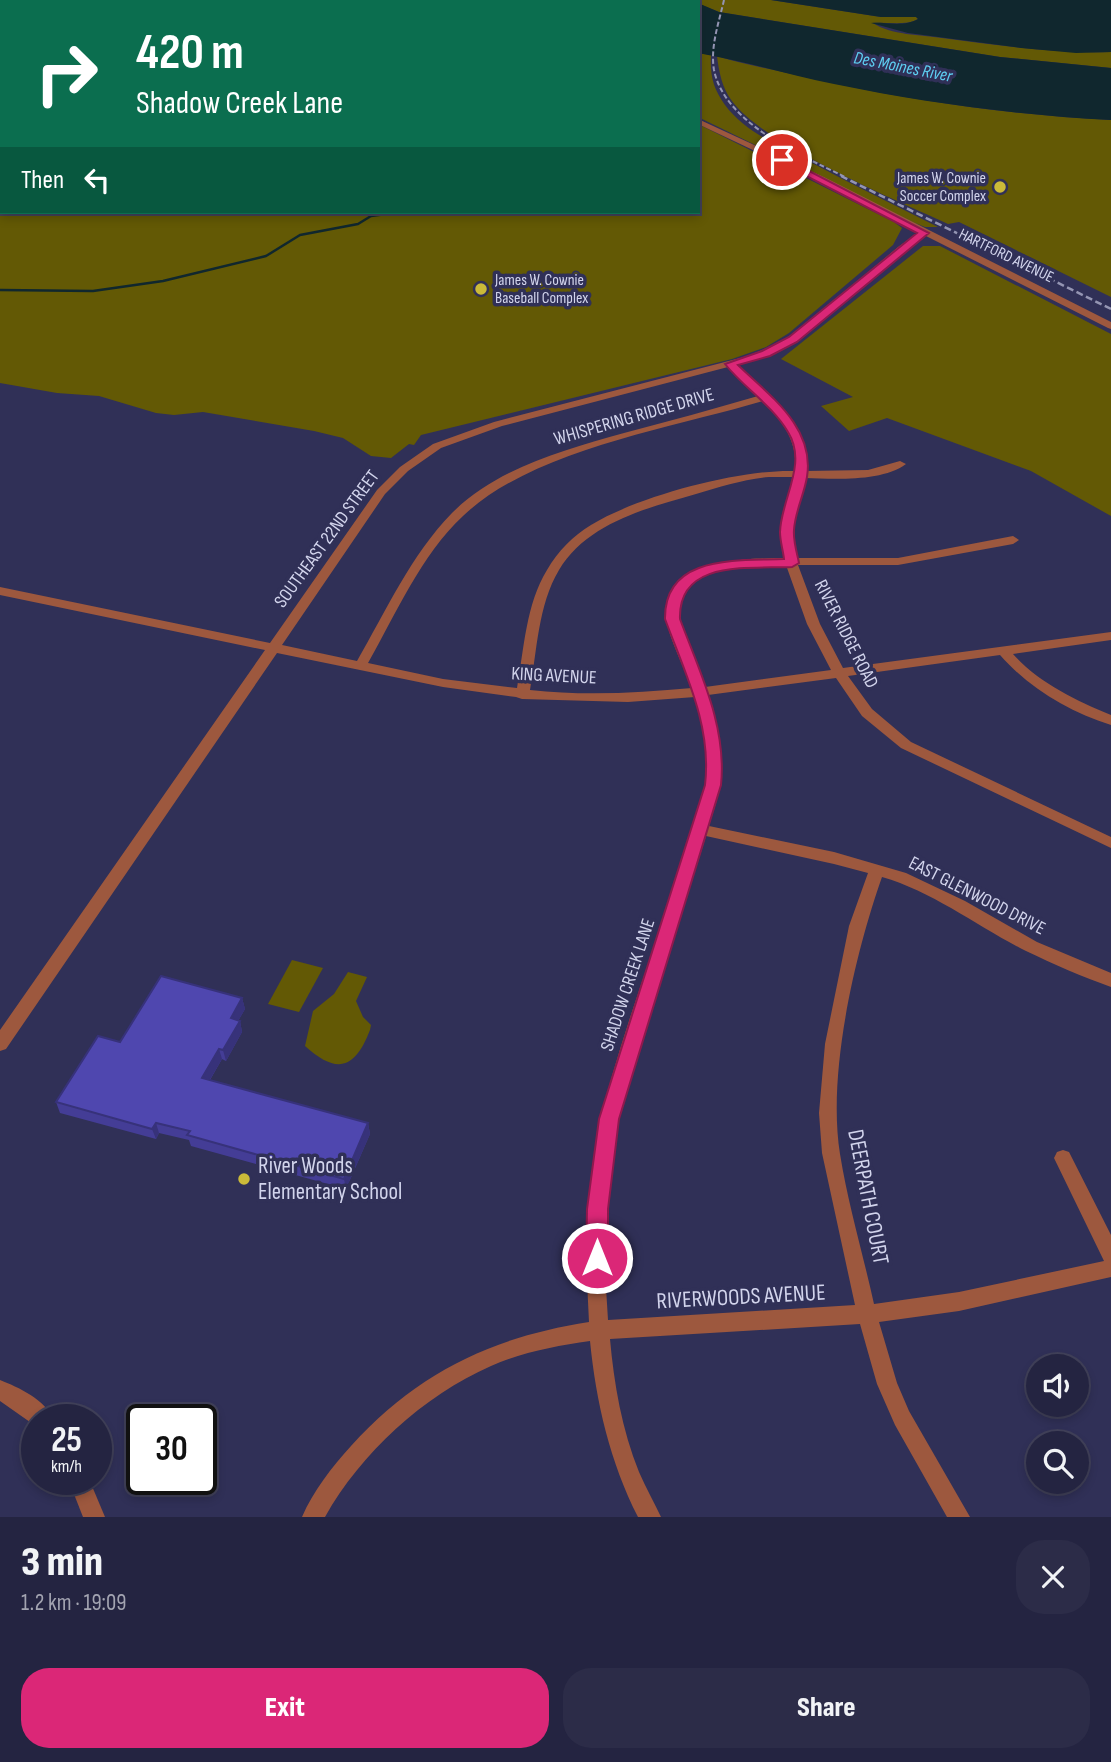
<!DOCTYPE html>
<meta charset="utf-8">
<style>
body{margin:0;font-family:"Sofia Sans Condensed",sans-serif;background:#2c2c48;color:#f1f3f6;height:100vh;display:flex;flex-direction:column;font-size:26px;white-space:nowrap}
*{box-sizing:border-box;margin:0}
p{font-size:23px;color:#a3a4b1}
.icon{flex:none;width:38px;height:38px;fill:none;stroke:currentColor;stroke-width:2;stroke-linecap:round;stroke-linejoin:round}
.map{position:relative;height:1517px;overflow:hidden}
.drawer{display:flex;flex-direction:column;background:#242441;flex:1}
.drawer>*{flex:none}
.hud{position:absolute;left:0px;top:0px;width:700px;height:214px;box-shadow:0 4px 10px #0003,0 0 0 2px #41415a;background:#0b6e4f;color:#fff;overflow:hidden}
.fabs{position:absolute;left:1026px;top:1354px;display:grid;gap:14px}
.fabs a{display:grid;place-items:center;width:63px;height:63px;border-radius:50%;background:#242441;box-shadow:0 4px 10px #0003,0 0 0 2px #41415a;font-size:35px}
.speed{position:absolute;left:21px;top:1404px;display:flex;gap:14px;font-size:35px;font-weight:700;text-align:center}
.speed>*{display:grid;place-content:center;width:91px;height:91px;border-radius:50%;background:#242441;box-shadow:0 4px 10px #0003,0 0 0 2px #41415a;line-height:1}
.speed small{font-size:18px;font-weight:400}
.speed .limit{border:4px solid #111;border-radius:10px;background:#fff;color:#111}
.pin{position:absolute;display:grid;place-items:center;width:60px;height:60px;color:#fff;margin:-30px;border:4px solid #fff;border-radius:50%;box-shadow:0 2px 7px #0007}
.me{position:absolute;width:77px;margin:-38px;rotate:0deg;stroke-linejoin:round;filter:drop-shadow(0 0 5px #0008)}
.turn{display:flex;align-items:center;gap:24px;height:147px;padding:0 21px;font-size:32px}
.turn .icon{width:91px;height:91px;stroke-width:2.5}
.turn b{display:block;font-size:49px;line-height:60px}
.then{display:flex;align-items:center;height:66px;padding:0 21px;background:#0003;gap:14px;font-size:26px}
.round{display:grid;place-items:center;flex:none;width:74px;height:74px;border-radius:28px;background:#2c2c48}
.overview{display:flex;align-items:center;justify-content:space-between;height:119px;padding:0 21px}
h1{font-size:42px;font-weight:800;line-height:52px}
.action{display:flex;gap:14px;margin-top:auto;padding:14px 21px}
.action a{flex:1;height:80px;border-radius:28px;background:#db2777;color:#fff;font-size:28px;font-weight:800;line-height:80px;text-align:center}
.action a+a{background:#2c2c48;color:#f1f3f6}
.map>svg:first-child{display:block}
.green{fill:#635905}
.water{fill:#10272e}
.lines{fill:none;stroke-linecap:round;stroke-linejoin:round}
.stream-far1{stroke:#10272e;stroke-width:2}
.stream{stroke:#10272e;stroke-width:2.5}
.minor{fill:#9d583e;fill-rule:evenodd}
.rail-far1{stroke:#9495b3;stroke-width:2;stroke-dasharray:5 2.5;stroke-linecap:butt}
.rail{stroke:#9495b3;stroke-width:2.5;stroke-dasharray:7 3.5;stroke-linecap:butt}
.wall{fill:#443d96}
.shaded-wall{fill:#37327a}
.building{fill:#4f47af;stroke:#37327a;stroke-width:2}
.route{fill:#db2777;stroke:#8e194d;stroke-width:2}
.poi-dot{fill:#cbba39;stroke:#303057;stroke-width:2.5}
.labels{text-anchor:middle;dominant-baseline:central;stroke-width:7;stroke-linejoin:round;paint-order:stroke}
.far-poi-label{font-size:16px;fill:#d2d4ec;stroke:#303057;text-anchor:end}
.far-street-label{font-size:16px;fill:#d2d4ec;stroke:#303057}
.far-water-label{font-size:18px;font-style:italic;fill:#5ecff2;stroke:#303057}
.street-label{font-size:19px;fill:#d2d4ec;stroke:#303057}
.near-poi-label{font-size:23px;fill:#d2d4ec;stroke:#303057;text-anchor:start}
.near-street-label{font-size:23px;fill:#d2d4ec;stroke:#303057}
</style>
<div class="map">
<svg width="1111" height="1517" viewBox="0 0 1111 1517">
<rect width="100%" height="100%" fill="#303057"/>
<!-- green -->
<g class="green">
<path d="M 0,0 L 344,2 L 2,2 L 2,212 L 698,212 L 698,124 L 894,222 L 902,228 L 893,245 L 789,333 L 766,347 L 732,359 L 421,435 L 414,445 L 409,444 L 391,458 L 371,456 L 343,438 L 314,431 L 203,412 L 174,415 L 156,413 L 99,396 L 57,393 L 0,383 Z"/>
<path d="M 689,0 L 771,0 L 881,17 L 916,17 L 918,19 C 905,26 888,22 873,23 C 890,35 922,35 942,38 C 998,45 1054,54 1111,52 L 1111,68 L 1000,57 L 856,34 L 719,12 Z"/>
<path d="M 698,53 L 711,55 C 710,76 713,88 725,105 C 746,133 784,149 814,164 C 855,186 897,206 938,227 L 925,227 L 915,223 L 698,117 Z"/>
<path d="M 717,56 C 745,65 776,70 805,77 C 906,100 1008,115 1111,120 L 1111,297 L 959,222 L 948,224 C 896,200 764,145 732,101 C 722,88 719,72 717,56 Z"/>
<path d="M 923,246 L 940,246 L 1111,334 L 1111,516 L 1031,471 L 887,418 L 849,431 L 821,406 L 853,397 L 781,359 Z"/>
<path d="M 292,960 L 323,968 L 299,1012 L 268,1004 Z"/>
<path d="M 348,972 L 367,977 L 356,1001 L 363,1017 L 371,1025 L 370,1030 C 355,1069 337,1075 305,1046 L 313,1011 L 334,994 Z"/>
</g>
<!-- water -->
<g class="water">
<path d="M 771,0 L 1111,0 L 1111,52 L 1076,53 L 1021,48 L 908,33 L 871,23 C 886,22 905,27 918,19 L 916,17 L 881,17 Z"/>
<path d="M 698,3 L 719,12 L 1000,57 L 1111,68 L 1111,120 C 1018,115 926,103 834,84 C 789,75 744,61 698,53 Z"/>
</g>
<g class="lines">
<!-- stream-far1 -->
<path class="stream-far1" d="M 698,59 L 698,62"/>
<!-- stream -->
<path class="stream" d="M 0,290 L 93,291 L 163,281 L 266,256 L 300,235 L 358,224 L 371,216 L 401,212"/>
<!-- minor -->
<g class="minor">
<path d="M 698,119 L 824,177 L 1111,322 L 1111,329 L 1108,328 L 926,236 L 904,251 L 796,342 L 756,360 L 737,365 C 767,393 812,425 806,471 L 868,470 L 900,461 L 906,464 C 882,482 834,479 805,478 L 794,522 L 796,558 L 898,558 L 1013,536 L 1019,540 L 1013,544 L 898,565 L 798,565 L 820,624 L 843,668 L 1111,632 L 1111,640 L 1013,654 C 1039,683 1075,700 1111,715 L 1111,725 C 1069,712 1029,688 1000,655 L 848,676 L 872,709 L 911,742 L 1111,837 L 1111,848 L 901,748 L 862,716 L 836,678 L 708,695 C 717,723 723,753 720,783 C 719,797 713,812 709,826 L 834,852 L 906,873 L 965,901 L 1037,942 L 1111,973 L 1111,987 C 1083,977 1053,964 1026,951 C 978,927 934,892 882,877 C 855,954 827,1073 840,1154 C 848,1204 863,1254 874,1304 L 959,1292 L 1104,1261 L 1054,1158 L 1057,1152 L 1063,1150 L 1069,1152 L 1111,1235 L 1111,1277 L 959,1311 L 879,1322 L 897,1383 L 909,1411 L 970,1517 L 947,1517 L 895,1425 L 877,1384 L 860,1324 L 610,1339 C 614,1384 622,1430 639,1472 C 646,1488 654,1502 661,1517 L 638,1517 C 610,1462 596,1402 590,1341 C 556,1346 522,1352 491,1366 C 423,1396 361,1453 325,1517 L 302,1517 C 313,1491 332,1467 351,1446 C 417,1373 492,1337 589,1322 C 584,1238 588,1157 612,1076 C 631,1010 655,945 677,880 C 688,850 702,815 706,784 C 710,756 703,727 696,700 L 695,697 L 628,702 L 522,699 L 516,697 L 443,687 L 277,653 L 6,1049 L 0,1051 L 0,1030 L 265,650 L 0,595 L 0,587 L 270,643 L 377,490 L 400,467 L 433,444 L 494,422 L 748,356 L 790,338 L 898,247 L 919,232 L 818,181 L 698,124 ZM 728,367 L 758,396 C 714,409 669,421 624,433 C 564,450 497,468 452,513 C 411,555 386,611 357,661 L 282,645 L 385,494 L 408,471 L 441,448 L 502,426 ZM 763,401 C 783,421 798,442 795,471 C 741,469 638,496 591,525 C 573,536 558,551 547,570 C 526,604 524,649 517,688 L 443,679 L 368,663 C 396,614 421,555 463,516 C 532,450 672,428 763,401 ZM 769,477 L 794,477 L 782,522 L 784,558 C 746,558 662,560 666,616 C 667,635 685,669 692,688 C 638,693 584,696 530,690 C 537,651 538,605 559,570 C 587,523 647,508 696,494 C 720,487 744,479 769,477 ZM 786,565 L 807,624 L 831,670 L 705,687 C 698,668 680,635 678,616 C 674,565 752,565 786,565 ZM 706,836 L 834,864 L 868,873 L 849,926 L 825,1044 L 819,1113 L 822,1153 L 855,1305 L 608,1320 C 604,1263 603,1205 612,1149 C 629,1041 675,939 706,836 Z"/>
<path d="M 0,1380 C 18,1387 46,1400 53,1419 L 37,1419 L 37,1427 L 0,1401 Z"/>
<path d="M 68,1479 L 89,1479 L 105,1517 L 83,1517 Z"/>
</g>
<!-- rail-far1 -->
<path class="rail-far1" d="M 724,0 C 719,22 710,47 714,70 C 725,124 801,155 845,177"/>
<!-- rail -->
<path class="rail" d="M 841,176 L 1111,309"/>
</g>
<!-- wall -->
<path class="wall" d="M 242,998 L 245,1009 L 238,1021 L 240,1021 L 242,1032 L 226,1061 L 222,1059 L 210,1080 L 368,1123 L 370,1134 L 346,1189 L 191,1146 L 189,1140 L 159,1133 L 156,1139 L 60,1113 L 56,1102 L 120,1042 Z"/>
<!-- shaded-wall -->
<g class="shaded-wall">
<path d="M 242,998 L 245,1009 L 234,1028 L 231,1018 Z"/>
<path d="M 240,1021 L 242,1032 L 226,1061 L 223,1050 Z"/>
<path d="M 219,1049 L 222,1059 L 205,1088 L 202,1078 Z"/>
<path d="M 156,1123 L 159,1133 L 156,1139 L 152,1129 Z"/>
<path d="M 368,1123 L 370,1134 L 346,1189 L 344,1179 Z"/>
</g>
<!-- building -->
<path class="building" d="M 161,976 L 242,998 L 231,1018 L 240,1021 L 223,1050 L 219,1049 L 202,1078 L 368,1123 L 344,1179 L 187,1135 L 190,1131 L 156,1123 L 152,1129 L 56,1102 L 98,1036 L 120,1042 Z"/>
<!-- route -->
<path class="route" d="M 779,159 L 786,159 L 929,233 L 797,342 L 770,356 L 738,365 C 770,396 815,427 807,477 C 804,495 795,512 794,530 C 793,540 797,553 799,563 L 792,567 C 749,569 678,559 680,619 C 700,673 727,726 721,785 L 619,1119 L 608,1209 L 608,1258 L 605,1265 L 597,1268 L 589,1265 L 586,1258 L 587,1209 L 599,1119 L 705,785 C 712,726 685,673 665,619 C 664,554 738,561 784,559 C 783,550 780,541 780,532 C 781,499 808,464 788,432 C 772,405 744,388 725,364 L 762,351 L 789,337 L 917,233 L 779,162 Z"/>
<!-- markers -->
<g class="poi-dot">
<circle cx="1000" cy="187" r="7"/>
<circle cx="481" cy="289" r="7"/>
<circle cx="244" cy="1179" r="7"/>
</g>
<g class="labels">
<!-- far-poi labels -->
<g class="far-poi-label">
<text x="986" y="178">James W. Cownie<tspan x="986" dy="18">Soccer Complex</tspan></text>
<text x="495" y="280" text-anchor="start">James W. Cownie<tspan x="495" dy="18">Baseball Complex</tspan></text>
</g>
<!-- far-street labels -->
<g class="far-street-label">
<text transform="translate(1006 256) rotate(26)">HARTFORD AVENUE</text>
</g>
<!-- far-water labels -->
<g class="far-water-label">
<text transform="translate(903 67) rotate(11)">Des Moines River</text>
</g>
<!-- street labels -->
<g class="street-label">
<text transform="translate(634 417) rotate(-16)">WHISPERING RIDGE DRIVE</text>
<text transform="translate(327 539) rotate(-54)">SOUTHEAST 22ND STREET</text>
<text transform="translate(846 634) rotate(63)">RIVER RIDGE ROAD</text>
<text transform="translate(554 676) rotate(3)">KING AVENUE</text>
<text transform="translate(977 896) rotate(27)">EAST GLENWOOD DRIVE</text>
<text transform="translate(628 985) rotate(-72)">SHADOW CREEK LANE</text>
</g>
<!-- near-poi labels -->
<g class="near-poi-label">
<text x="258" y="1166">River Woods<tspan x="258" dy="26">Elementary School</tspan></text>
</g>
<!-- near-street labels -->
<g class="near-street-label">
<text transform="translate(868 1197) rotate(79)">DEERPATH COURT</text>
<text transform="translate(741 1297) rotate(-3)">RIVERWOODS AVENUE</text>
</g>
</g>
</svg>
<div class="fabs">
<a><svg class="icon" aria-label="sound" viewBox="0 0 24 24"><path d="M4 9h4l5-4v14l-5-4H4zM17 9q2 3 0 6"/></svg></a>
<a><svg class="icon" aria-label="search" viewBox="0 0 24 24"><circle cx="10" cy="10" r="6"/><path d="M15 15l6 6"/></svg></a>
</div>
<div class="speed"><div>25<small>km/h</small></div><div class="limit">30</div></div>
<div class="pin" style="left:782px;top:160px;background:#d93025"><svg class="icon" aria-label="arrive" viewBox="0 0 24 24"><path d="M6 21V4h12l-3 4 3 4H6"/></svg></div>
<svg class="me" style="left:597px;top:1258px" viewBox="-20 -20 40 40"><circle r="17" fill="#db2777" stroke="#fff" stroke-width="3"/><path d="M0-11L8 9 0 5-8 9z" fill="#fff"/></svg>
<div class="hud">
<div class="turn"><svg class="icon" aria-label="right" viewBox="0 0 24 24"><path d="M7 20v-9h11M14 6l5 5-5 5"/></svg><div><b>420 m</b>Shadow Creek Lane</div></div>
<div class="then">Then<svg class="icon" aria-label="left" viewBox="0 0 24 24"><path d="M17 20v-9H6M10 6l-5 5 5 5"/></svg></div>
</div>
</div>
<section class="drawer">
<div class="overview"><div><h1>3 min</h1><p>1.2 km · 19:09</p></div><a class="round"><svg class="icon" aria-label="close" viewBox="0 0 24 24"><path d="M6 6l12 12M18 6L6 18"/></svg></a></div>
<div class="action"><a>Exit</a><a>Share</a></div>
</section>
